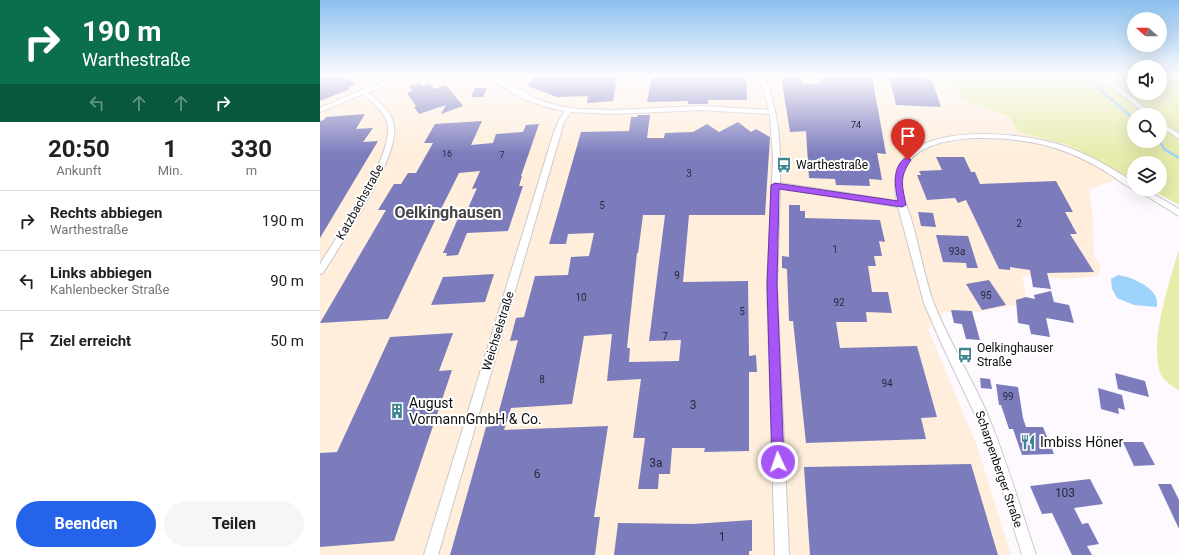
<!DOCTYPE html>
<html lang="de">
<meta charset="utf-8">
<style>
body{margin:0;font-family:Roboto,sans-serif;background:#f6f6f6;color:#202124;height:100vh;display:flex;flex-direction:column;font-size:15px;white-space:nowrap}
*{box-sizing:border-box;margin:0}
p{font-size:13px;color:#757577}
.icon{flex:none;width:22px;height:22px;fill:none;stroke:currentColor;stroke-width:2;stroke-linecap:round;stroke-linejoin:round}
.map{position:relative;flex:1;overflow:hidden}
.panel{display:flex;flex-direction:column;background:#fff;width:320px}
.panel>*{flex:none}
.hud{background:#0b6e4f;color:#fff;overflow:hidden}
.needle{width:26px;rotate:291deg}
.tools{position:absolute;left:807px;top:12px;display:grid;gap:8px}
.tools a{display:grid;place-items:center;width:40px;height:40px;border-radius:50%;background:#fff;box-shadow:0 4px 16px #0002;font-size:20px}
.pin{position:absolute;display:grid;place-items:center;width:34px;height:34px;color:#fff;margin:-41px -17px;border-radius:50% 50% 50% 0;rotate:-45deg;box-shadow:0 0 4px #0007}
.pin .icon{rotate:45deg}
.me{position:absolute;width:44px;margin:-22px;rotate:357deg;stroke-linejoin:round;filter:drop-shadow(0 0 3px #0008)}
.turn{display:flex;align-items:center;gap:14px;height:84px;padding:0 16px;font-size:18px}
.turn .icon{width:52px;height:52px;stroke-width:2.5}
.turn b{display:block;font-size:28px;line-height:34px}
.lanes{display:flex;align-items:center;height:38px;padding:0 16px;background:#0003;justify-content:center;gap:20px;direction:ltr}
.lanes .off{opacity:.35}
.eta{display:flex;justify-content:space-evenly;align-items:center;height:68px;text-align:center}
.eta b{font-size:24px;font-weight:700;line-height:28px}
.primary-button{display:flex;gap:8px;margin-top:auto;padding:8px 16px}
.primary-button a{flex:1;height:46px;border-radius:24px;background:#2563eb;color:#fff;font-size:16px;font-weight:700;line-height:46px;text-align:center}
.primary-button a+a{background:#f6f6f6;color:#202124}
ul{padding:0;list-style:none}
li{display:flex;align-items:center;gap:12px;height:60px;padding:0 16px;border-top:1px solid #e0e0e0}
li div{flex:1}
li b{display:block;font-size:15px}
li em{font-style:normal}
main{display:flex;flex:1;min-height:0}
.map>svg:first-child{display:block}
.industrial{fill:#feeedb}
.green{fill:#e7ecab;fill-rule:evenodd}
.water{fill:#9dd3fa}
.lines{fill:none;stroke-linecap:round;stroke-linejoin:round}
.stream{stroke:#9dd3fa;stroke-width:2.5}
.building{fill:#7c7cbd;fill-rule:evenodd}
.minor-casing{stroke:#cbc7cc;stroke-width:2}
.minor{fill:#fff;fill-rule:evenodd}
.route{fill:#a855f7;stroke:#6d37a1}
.labels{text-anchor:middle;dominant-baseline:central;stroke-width:4;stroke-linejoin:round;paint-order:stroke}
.far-number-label{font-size:9px;fill:#2a293a}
.number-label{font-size:10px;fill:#2a293a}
.poi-label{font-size:12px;fill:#0e0d0f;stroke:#fff;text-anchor:start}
.street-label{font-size:12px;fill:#0e0d0f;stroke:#fff}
.near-number-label{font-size:12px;fill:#2a293a}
.near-poi-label{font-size:14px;fill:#0e0d0f;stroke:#fff;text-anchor:start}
.district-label{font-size:16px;font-weight:bold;fill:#474348;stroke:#fff}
</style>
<main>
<section class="panel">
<div class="hud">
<div class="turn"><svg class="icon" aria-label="right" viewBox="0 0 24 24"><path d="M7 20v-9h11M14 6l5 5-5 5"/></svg><div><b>190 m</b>Warthestraße</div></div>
<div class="lanes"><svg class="icon off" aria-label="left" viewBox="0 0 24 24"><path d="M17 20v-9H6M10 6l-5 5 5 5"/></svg><svg class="icon off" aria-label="ahead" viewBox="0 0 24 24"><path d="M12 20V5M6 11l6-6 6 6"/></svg><svg class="icon off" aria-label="ahead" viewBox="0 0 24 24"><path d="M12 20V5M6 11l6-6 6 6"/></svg><svg class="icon" aria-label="right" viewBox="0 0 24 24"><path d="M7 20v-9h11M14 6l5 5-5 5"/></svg></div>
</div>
<div class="eta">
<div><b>20:50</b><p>Ankunft</p></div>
<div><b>1</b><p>Min.</p></div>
<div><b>330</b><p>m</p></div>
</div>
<ul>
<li><svg class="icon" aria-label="right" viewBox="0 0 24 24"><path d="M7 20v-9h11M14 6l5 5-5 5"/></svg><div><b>Rechts abbiegen</b><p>Warthestraße</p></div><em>190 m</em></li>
<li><svg class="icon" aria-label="left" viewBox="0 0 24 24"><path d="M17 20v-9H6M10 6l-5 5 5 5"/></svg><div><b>Links abbiegen</b><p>Kahlenbecker Straße</p></div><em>90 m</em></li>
<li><svg class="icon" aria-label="arrive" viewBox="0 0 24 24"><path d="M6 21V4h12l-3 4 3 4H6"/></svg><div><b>Ziel erreicht</b></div><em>50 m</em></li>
</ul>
<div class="primary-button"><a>Beenden</a><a>Teilen</a></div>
</section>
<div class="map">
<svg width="859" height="555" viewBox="0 0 859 555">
<rect width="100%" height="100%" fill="#fdf9ff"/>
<!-- industrial -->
<path class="industrial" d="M 0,76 L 607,76 L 629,88 L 648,101 L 688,116 L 699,132 L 751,146 L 808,176 L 769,189 L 773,218 L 774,257 L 780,265 L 780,271 L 778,276 L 747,279 L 702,275 L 707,303 L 657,312 L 625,312 L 608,329 L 657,446 L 691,555 L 0,555 Z"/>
<!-- green -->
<g class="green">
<path d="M 607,76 L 814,76 L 814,93 L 840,93 L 840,76 L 859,76 L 859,205 L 830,189 L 840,189 L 840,163 L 814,163 L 814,180 L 751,146 L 699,132 L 688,116 L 648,101 L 629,88 ZM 814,115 L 840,115 L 840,141 L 814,141 Z"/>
<path d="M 859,249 L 859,391 C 854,387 844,381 841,375 C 828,344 850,281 859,249 Z"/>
</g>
<!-- water -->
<path class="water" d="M 798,275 C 811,277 830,285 836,297 C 837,299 837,304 837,307 L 814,305 L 797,298 L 792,289 L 791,279 Z"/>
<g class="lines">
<!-- stream -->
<g class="stream">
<path d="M 762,76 L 776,86 L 814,119"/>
<path d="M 840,141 L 844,149 L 859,158"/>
</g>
</g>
<!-- building -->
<g class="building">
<path d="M 0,76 L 24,76 L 36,84 L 28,88 L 30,89 L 0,101 Z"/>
<path d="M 213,76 L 297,76 L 293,101 L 267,103 L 268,96 L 237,97 L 208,86 Z"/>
<path d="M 332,76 L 426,76 L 427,100 L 388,100 L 388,104 L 368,104 L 368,101 L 327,102 Z"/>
<path d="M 461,76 L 479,76 L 483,84 L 501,84 L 498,76 L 552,76 L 566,154 L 557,153 L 562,180 L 549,179 L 550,186 L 516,185 L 515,179 L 489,178 L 486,131 L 470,132 Z"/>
<path d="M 569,76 L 600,76 L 612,80 L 621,107 L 576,105 Z"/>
<path d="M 100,83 L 102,86 L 110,83 L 114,89 L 126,85 L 143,106 L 121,114 L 126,105 L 99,114 L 94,107 L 96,106 L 87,93 L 92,91 L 89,86 Z"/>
<path d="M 155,88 L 167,88 L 163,97 L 151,97 Z"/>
<path d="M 45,114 L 36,129 L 53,128 L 43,142 L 58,141 L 0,238 L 0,121 L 4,120 L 6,117 Z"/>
<path d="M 318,115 L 330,115 L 327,138 L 344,138 L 345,133 L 373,132 L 387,124 L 399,132 L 418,122 L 431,132 L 436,129 L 450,137 L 445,215 L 369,215 L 363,282 L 428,281 L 429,356 L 436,355 L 437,372 L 429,372 L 429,451 L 384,452 L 385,448 L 352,448 L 350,474 L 339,474 L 338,489 L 318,489 L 325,438 L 313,438 L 321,379 L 287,381 L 292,334 L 264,336 L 252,404 L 191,408 L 184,430 L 288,426 L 274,517 L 280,517 L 275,555 L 130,555 L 166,427 L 175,426 L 198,340 L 190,341 L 196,318 L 204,317 L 215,276 L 248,275 L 251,257 L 269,256 L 274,233 L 248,234 L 246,244 L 229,244 L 261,132 L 309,131 L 311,117 L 317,117 ZM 323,215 L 345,215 L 329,341 L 361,340 L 359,361 L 309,362 L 310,348 L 307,348 L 317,253 L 318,253 Z"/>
<path d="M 162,121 L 151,145 L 173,143 L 176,134 L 203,132 L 206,125 L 219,124 L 201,176 L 202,176 L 199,186 L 203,186 L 188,231 L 147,233 L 138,255 L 126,256 L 127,253 L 123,253 L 139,216 L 145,215 L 157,188 L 152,189 L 160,171 L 139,173 L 122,207 L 121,208 L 68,319 L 0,323 L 66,210 L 58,210 L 74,184 L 81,184 L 88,173 L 96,173 L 113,143 L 104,143 L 115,124 Z"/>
<path d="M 616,157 L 644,157 L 651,172 L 655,172 L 660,184 L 736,181 L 753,212 L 745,212 L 757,234 L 750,234 L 774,272 L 727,273 L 731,289 L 713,287 L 710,270 L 690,267 L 690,270 L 679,269 L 646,200 L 638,203 L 635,198 L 607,200 L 597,175 L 601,175 L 599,171 L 622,170 Z"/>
<path d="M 469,205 L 480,205 L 480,211 L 485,211 L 485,218 L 560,220 L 565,242 L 559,241 L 562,256 L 554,256 L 556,266 L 548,266 L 552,292 L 568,292 L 572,313 L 546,312 L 547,322 L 516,322 L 520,348 L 597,346 L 617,417 L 601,418 L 606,439 L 486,443 L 473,321 L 469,321 L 467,269 L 462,268 L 462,256 L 469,257 Z"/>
<path d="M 598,212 L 613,213 L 616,227 L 601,226 Z"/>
<path d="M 616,235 L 648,236 L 658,268 L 647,268 L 646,263 L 623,262 Z"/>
<path d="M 174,274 L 165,302 L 111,305 L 123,277 Z"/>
<path d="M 669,280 L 686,305 L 662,310 L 646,284 Z"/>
<path d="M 731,291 L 734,302 L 749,305 L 754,323 L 726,318 L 730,337 L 711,334 L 709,325 L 698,323 L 696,300 L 706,297 L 715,299 L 714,295 Z"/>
<path d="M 631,310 L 652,311 L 660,340 L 646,339 L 642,324 L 634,323 Z"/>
<path d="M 133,333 L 119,371 L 132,370 L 74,541 L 0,547 L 0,453 L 17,452 L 70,337 Z"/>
<path d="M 795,373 L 825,381 L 829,397 L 798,389 Z"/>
<path d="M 660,378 L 670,379 L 672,389 L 661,388 Z"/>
<path d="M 676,384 L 698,387 L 703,418 L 706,427 L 723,427 L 734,454 L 702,455 L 693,429 L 689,429 L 681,405 L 679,405 Z"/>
<path d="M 778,388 L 802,395 L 805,410 L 798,408 L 799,414 L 781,409 Z"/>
<path d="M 803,442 L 823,442 L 835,465 L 814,466 Z"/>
<path d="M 651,464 L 678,555 L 490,555 L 484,467 Z"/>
<path d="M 770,479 L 783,504 L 754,508 L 762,524 L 768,523 L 779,544 L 767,546 L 772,555 L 752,555 L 732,513 L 722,514 L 710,486 Z"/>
<path d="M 838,484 L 851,484 L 859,500 L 859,529 Z"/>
<path d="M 432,520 L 432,551 L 429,551 L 429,555 L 294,555 L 298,523 L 373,524 Z"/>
</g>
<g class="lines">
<!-- minor casing -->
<g class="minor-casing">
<g id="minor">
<path d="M 84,76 L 93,76 L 48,92 C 59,101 71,111 74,125 C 80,157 21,244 3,273 L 0,274 L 0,264 C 19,233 70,162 68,128 C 67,113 53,103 43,94 L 0,112 L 0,108 L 42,90 Z"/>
<path d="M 169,76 L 176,76 L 216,99 L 239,106 L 257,109 L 295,110 L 381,106 L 449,110 L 445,93 L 438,76 L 444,76 C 459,111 461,146 460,183 L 577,201 C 557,117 694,130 741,145 C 767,153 791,168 814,182 L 814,189 C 805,186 796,178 788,173 C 772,163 756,155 738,149 C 702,136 590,124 582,178 C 580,186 583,195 585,202 C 598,233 602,272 614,304 C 629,341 650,375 666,411 C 686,458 700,507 716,555 L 702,555 L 677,473 L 660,425 L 623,347 L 604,303 L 578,207 L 460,188 L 457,285 L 469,555 L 455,555 L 447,285 L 453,159 L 450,114 L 381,110 L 295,114 L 251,112 L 244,122 L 118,555 L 104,555 L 233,135 L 238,122 L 245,111 C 219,107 188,94 169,76 Z"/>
<path d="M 779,76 L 786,76 L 834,115 L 827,115 Z"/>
<path d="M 840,121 L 859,134 L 859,139 L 840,126 Z"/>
<path d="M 815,189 L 825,189 L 859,209 L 859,216 Z"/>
</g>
</g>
<!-- minor -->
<use href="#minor" class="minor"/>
</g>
<!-- sky -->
<linearGradient id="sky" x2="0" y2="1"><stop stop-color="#8ac0ef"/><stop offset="0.49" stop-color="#fefcff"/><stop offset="1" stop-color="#fefcff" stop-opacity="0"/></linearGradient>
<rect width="859" height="154" fill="url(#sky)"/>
<!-- route -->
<path class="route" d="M 588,157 L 591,160 C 579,177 582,185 586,205 L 582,207 L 459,189 L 457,285 L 464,462 L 462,466 L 458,468 L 454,466 L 452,462 L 447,285 L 451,185 L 455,183 L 578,201 C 575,188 571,164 588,157 Z"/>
<!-- icons -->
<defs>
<g id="bus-bare" transform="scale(1.2)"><path d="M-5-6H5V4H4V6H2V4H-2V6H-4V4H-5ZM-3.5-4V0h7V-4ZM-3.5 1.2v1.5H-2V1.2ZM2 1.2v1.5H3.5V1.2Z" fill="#3f8491" stroke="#fff" stroke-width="2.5" paint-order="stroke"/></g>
<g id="building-bare" transform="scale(1.2)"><path d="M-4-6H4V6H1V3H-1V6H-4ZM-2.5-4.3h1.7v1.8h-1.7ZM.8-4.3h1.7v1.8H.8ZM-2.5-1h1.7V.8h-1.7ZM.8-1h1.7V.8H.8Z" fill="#3f8491" stroke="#fff" stroke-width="2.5" paint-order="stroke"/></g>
<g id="restaurant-bare" transform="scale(1.2)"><path d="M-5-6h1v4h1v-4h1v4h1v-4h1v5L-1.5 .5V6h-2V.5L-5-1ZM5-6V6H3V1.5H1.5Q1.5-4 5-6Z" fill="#3f8491" stroke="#fff" stroke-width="2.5" paint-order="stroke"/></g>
</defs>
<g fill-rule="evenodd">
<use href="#bus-bare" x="464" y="165"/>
<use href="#bus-bare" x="645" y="355"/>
<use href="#building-bare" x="77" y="411"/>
<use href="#restaurant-bare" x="708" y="442"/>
</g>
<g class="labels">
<!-- far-number labels -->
<g class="far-number-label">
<text x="536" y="125">74</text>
<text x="127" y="154">16</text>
<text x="182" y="155">7</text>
</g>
<!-- number labels -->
<g class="number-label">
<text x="369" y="173">3</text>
<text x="282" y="205">5</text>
<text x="699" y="223">2</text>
<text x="515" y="249">1</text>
<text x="637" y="251">93a</text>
<text x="357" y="275">9</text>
<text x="666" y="295">95</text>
<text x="261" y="297">10</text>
<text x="519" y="302">92</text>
<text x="422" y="311">5</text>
<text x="345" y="336">7</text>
<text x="222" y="379">8</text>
<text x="567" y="383">94</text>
<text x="688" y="396">99</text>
</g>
<!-- poi labels -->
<g class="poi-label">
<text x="476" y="165">Warthestraße</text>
<text x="657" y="348">Oelkinghauser<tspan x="657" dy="14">Straße</tspan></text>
</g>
<!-- street labels -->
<g class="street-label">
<text transform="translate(40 202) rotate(-61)">Katzbachstraße</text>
<text transform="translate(178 331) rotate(-73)">Weichselstraße</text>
<text transform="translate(679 469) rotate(71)">Scharpenberger Straße</text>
</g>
<!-- near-number labels -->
<g class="near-number-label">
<text x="373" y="405">3</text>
<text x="336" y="463">3a</text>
<text x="217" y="474">6</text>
<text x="745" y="493">103</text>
<text x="402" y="537">1</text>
</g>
<!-- near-poi labels -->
<g class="near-poi-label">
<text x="89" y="403">August<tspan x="89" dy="16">VormannGmbH &amp; Co.</tspan></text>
<text x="720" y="442">Imbiss Höner</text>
</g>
<!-- district labels -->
<g class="district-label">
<text x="128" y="212">Oelkinghausen</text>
</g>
</g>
</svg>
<div class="tools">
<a><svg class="needle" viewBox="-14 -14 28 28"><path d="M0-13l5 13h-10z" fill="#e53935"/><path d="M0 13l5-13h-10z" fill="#757577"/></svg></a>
<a><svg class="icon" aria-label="sound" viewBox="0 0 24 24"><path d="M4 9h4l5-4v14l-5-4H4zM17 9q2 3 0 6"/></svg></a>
<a><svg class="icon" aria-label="search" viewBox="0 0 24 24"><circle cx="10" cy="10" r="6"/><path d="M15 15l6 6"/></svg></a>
<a><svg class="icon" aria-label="layers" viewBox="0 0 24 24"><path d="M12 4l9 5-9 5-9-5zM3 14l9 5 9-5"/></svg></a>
</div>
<div class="pin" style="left:588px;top:160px;background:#d93025"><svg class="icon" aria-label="arrive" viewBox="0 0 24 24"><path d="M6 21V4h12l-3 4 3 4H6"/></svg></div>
<svg class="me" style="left:458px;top:462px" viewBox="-20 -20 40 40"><circle r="17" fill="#a855f7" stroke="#fff" stroke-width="3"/><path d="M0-11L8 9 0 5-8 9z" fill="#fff"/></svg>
</div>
</main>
